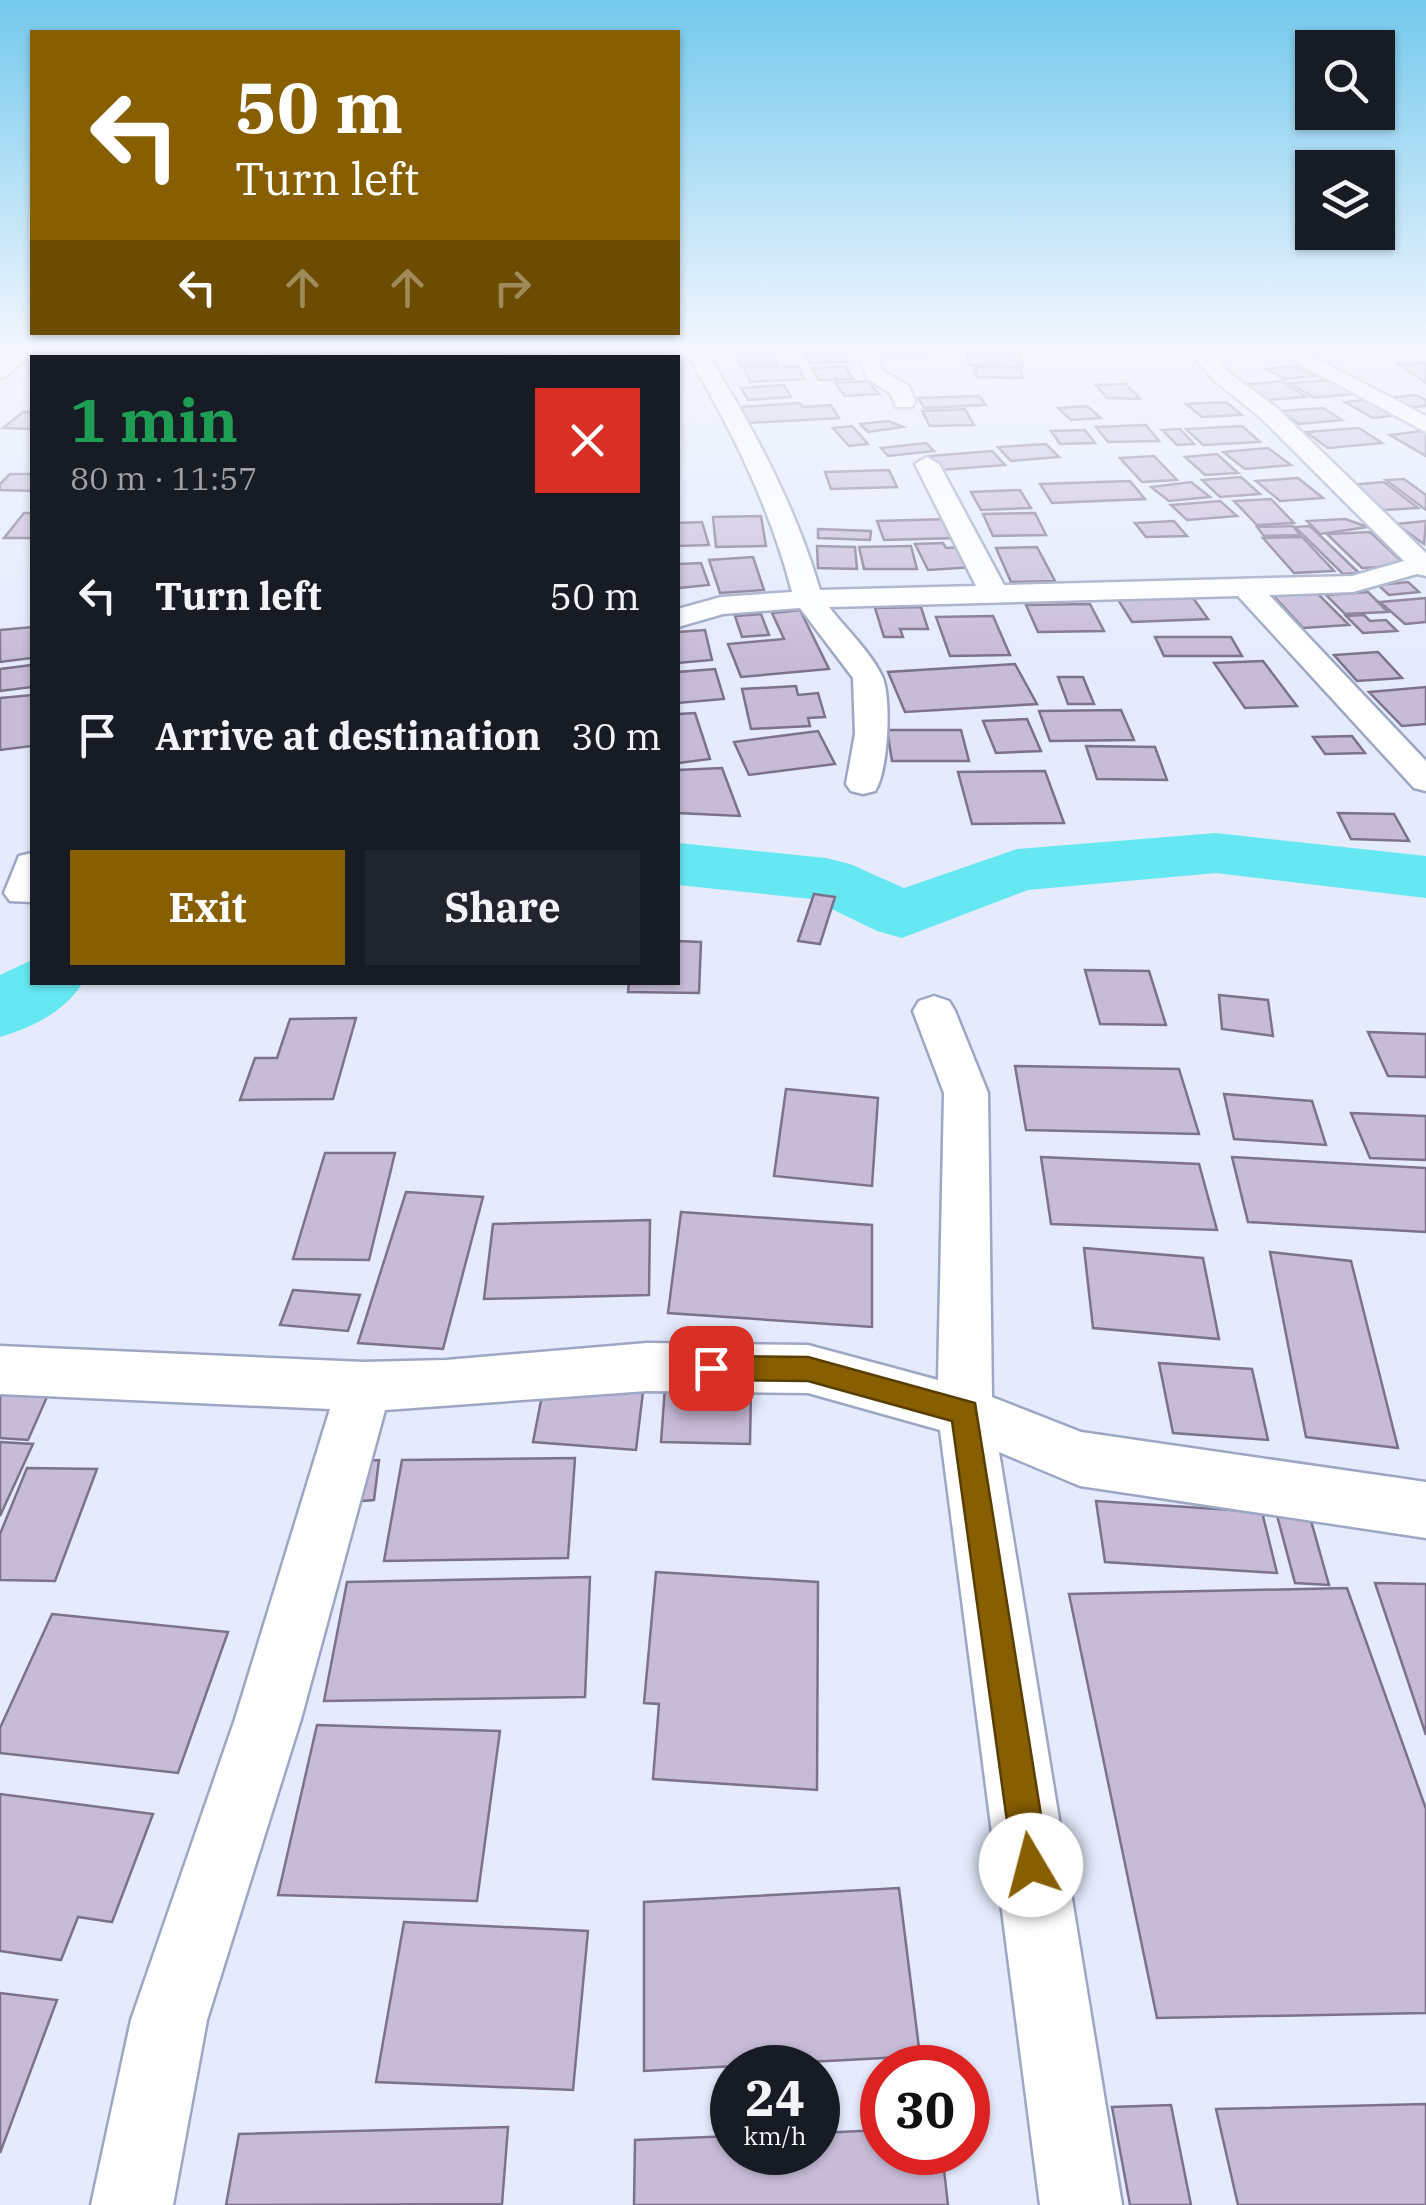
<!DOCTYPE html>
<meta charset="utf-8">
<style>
body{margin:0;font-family:"IBM Plex Serif",serif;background:#20242c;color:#f1f3f6;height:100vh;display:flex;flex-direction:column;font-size:38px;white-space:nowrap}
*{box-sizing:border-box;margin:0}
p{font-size:32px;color:#9ea1a6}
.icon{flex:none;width:55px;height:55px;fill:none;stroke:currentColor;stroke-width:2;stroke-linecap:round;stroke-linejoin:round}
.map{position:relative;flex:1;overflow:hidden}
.drawer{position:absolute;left:30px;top:355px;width:650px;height:630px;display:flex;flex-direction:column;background:#171b24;border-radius:0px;box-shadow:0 2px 8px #0004}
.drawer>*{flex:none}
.top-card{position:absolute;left:30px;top:30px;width:650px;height:305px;border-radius:0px;box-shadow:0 2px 8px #0004;background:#885f00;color:#fff;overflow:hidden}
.controls{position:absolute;left:1295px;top:30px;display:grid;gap:20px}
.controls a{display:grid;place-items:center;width:100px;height:100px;border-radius:0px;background:#171b24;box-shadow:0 2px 8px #0004;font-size:50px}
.speed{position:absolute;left:710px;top:2045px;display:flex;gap:20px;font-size:50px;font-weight:700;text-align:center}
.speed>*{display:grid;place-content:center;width:130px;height:130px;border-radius:50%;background:#171b24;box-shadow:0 2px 8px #0004;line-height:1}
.speed small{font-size:25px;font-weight:400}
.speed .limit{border:15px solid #d22;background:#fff;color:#111}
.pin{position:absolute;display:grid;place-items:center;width:85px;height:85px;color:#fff;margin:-42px;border-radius:20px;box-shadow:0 5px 15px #0006}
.me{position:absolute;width:110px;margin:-55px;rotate:352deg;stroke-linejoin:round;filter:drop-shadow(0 0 8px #0008)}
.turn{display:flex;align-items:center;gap:35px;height:210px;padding:0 40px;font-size:45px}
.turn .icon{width:130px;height:130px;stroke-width:2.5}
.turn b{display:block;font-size:70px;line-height:85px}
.lanes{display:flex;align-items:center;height:95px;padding:0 40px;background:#0003;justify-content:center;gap:50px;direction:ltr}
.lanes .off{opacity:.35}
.round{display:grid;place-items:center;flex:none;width:105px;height:105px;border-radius:0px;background:#20242c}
.overview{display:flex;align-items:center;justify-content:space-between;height:170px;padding:0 40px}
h1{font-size:60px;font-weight:700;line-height:75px;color:#1e9e55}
.cta{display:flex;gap:20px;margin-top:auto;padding:20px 40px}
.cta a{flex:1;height:115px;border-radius:0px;background:#885f00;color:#fff;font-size:40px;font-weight:700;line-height:115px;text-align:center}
.cta a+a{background:#20242c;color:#f1f3f6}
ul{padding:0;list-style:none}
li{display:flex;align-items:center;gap:30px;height:140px;padding:0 40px}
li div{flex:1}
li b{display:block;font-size:38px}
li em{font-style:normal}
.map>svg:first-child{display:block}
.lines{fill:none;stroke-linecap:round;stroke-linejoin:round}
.river{fill:#66e8f2;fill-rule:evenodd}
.building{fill:#c7bcd8;stroke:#7d728c;stroke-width:2.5}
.minor-casing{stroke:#9da7c3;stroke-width:5}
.minor{fill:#fff;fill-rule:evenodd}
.route{fill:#885f00;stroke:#583e00;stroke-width:2.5}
</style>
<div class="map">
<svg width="1426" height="2205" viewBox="0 0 1426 2205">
<rect width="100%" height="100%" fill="#e5ebfd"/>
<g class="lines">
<!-- river -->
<g class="river">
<path d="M 1216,833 L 1426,856 L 1426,898 L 1216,873 L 1028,890 L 902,938 L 877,931 L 811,899 L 678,885 L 678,843 L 826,858 L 850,864 L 904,888 L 1017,849 Z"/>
<path d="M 32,960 L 32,982 L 83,982 C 65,1012 33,1027 0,1037 L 0,975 Z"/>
</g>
</g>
<!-- building -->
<g class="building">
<path d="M 278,348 L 323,348 L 320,355 L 273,355 Z"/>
<path d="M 548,348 L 552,356 L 510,358 L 508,351 Z"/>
<path d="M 842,348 L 849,362 L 810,363 L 803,349 Z"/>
<path d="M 876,348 L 926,348 L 928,354 L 878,355 Z"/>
<path d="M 770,350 L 778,364 L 741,366 L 734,352 Z"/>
<path d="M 966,353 L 1020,354 L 1023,367 L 969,365 Z"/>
<path d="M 1426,363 L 1426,383 L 1398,364 Z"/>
<path d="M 798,366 L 804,379 L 750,382 L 744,368 Z"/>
<path d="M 845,366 L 853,379 L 819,380 L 812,368 Z"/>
<path d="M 1296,366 L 1314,376 L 1284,379 L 1267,369 Z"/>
<path d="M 974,367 L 1019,367 L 1023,378 L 977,377 Z"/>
<path d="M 1329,380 L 1353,394 L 1314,398 L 1290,383 Z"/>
<path d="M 868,381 L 879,394 L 845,396 L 835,383 Z"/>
<path d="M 1282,381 L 1306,397 L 1266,400 L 1243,385 Z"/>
<path d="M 1126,384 L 1140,399 L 1107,398 L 1096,385 Z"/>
<path d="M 784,385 L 791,397 L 748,400 L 741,388 Z"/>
<path d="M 1416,395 L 1426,400 L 1426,406 L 1402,408 L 1384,398 Z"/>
<path d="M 979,396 L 986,405 L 924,408 L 918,398 Z"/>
<path d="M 1371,399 L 1400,415 L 1373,418 L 1345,402 Z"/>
<path d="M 1226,402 L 1242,415 L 1202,417 L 1186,404 Z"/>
<path d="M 800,403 L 802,407 L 831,405 L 839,418 L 748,423 L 741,407 Z"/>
<path d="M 1087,406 L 1101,418 L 1071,420 L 1058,408 Z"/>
<path d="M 1323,408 L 1342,420 L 1299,424 L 1281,411 Z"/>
<path d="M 965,409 L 974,425 L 930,426 L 922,411 Z"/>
<path d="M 23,412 L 32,412 L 32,429 L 3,428 Z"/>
<path d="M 888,421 L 903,427 L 868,432 L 860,424 Z"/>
<path d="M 1146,425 L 1159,441 L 1108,442 L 1096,427 Z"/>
<path d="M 852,426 L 868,444 L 849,446 L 833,428 Z"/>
<path d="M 1242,426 L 1260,442 L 1203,445 L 1186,429 Z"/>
<path d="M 1359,428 L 1382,443 L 1328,448 L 1306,432 Z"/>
<path d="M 1180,429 L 1194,444 L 1177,445 L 1162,430 Z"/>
<path d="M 1085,430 L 1095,443 L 1060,444 L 1051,431 Z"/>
<path d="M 1422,431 L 1426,433 L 1426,456 L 1390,435 Z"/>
<path d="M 926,443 L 934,451 L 888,456 L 881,448 Z"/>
<path d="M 1046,444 L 1059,457 L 1011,461 L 998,447 Z"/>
<path d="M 1268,448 L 1291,465 L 1245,469 L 1223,452 Z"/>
<path d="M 992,451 L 1005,465 L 940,470 L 929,456 Z"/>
<path d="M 1217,454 L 1238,473 L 1205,475 L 1185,457 Z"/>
<path d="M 1154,456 L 1177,480 L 1142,482 L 1120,458 Z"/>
<path d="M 889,470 L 897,487 L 831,489 L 825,472 Z"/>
<path d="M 10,474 L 32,474 L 32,491 L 0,490 L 0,484 Z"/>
<path d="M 1241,477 L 1260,494 L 1220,497 L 1202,480 Z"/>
<path d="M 1298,478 L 1323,498 L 1280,501 L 1256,481 Z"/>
<path d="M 1404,479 L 1426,495 L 1426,510 L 1386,480 Z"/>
<path d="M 1130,481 L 1145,499 L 1052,503 L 1040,484 Z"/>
<path d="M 1191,482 L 1210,497 L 1169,501 L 1151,487 Z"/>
<path d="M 1384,482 L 1418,508 L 1383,510 L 1349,485 Z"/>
<path d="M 1020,490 L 1031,508 L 981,510 L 971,492 Z"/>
<path d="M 1271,499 L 1294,523 L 1257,525 L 1234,501 Z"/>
<path d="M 1220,501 L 1237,516 L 1187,520 L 1171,505 Z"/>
<path d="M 24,513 L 32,513 L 32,538 L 4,538 Z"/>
<path d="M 1035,513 L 1046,535 L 993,536 L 983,514 Z"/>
<path d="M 761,516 L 766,546 L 716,547 L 713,517 Z"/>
<path d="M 949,519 L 958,538 L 884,540 L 877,521 Z"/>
<path d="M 1345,519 L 1368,527 L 1320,534 L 1307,521 Z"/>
<path d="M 1174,521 L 1187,536 L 1146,537 L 1135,523 Z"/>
<path d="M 1426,521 L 1424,544 L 1396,524 Z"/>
<path d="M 702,522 L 709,545 L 678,546 L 678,523 Z"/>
<path d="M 1293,526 L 1300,535 L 1264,536 L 1257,527 Z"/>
<path d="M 1310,526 L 1359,573 L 1343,574 L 1295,527 Z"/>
<path d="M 818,529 L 871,531 L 870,540 L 818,538 Z"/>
<path d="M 1370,532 L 1407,566 L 1362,568 L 1327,534 Z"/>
<path d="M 1302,537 L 1334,571 L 1294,573 L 1263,538 Z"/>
<path d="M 943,543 L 946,548 L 964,547 L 976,567 L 928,570 L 915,544 Z"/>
<path d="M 817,546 L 855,547 L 857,569 L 818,568 Z"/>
<path d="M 911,546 L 917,569 L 864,569 L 859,547 Z"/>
<path d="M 1037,547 L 1055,581 L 1011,582 L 996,548 Z"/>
<path d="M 753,557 L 764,590 L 720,593 L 709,560 Z"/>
<path d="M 701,563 L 709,585 L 678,588 L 678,564 Z"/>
<path d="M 1408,582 L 1419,592 L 1389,595 L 1378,585 Z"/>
<path d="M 1315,591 L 1349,625 L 1303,628 L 1271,593 Z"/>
<path d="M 1368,592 L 1388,612 L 1345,614 L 1326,595 Z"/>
<path d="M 1191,595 L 1208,619 L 1132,622 L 1117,598 Z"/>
<path d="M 1426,598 L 1426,622 L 1405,624 L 1380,602 Z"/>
<path d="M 1090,604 L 1104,631 L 1038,632 L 1026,605 Z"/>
<path d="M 921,607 L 928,629 L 900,629 L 903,637 L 884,637 L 875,608 Z"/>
<path d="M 800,610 L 829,669 L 741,677 L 728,644 L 784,639 L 772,613 Z"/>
<path d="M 761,614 L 769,635 L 742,637 L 735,616 Z"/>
<path d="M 1364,615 L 1370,621 L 1386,620 L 1397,631 L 1363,633 L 1346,616 Z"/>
<path d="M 993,616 L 1010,655 L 950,656 L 936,617 Z"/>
<path d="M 32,627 L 32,658 L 0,662 L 0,630 Z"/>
<path d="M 705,630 L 712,660 L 678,663 L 678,632 Z"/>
<path d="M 1155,637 L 1231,637 L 1242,656 L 1164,656 Z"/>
<path d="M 1378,652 L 1402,678 L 1357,681 L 1334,655 Z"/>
<path d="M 1263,661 L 1297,706 L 1245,708 L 1214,663 Z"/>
<path d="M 1015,664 L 1037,704 L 905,712 L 888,672 Z"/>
<path d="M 32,665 L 32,687 L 0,691 L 0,669 Z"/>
<path d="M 715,669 L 724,699 L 678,703 L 678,672 Z"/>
<path d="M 1058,677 L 1083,677 L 1094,704 L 1068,704 Z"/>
<path d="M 796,686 L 798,695 L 818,693 L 825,717 L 808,718 L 810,726 L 751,729 L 742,689 Z"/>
<path d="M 1426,687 L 1426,724 L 1402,726 L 1369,692 Z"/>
<path d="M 32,695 L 32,746 L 0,750 L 0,698 Z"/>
<path d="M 1121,710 L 1134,740 L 1050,741 L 1039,711 Z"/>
<path d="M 695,713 L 710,759 L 678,763 L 678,714 Z"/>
<path d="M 1027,719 L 1041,751 L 996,753 L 983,721 Z"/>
<path d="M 887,730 L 961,730 L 969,761 L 892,761 Z"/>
<path d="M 818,731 L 835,764 L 749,775 L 734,742 Z"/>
<path d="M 1352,736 L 1365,753 L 1325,754 L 1313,737 Z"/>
<path d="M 1086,746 L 1155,747 L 1167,780 L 1097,779 Z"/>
<path d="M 722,768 L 740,816 L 678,813 L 678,770 Z"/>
<path d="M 1045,771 L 1064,823 L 972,824 L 958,772 Z"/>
<path d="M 1338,813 L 1394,814 L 1409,841 L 1351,839 Z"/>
<path d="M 814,894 L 835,897 L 820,944 L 798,941 Z"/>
<path d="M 678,941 L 701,942 L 699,993 L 628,992 L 629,982 L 678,982 Z"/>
<path d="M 1085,970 L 1149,971 L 1166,1025 L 1100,1024 Z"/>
<path d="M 1219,995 L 1268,1000 L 1273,1036 L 1222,1029 Z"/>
<path d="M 356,1018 L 333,1099 L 240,1100 L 255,1058 L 277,1058 L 290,1019 Z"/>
<path d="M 1368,1032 L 1426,1034 L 1426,1077 L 1388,1076 Z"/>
<path d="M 1015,1066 L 1179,1069 L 1199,1134 L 1026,1130 Z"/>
<path d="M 786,1089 L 878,1098 L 872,1186 L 774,1176 Z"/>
<path d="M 1224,1094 L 1312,1101 L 1326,1145 L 1234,1139 Z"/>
<path d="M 1351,1113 L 1426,1116 L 1426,1160 L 1370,1158 Z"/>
<path d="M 325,1153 L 395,1153 L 369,1260 L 293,1259 Z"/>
<path d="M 1041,1157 L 1199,1164 L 1217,1230 L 1051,1224 Z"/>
<path d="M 1232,1157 L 1426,1168 L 1426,1232 L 1248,1222 Z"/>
<path d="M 406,1192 L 483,1197 L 443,1349 L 358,1343 Z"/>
<path d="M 681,1212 L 872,1225 L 872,1327 L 668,1313 Z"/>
<path d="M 650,1220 L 649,1295 L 484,1299 L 493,1224 Z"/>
<path d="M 1084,1248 L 1203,1258 L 1219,1339 L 1093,1328 Z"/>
<path d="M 1270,1252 L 1351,1261 L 1398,1448 L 1306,1437 Z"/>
<path d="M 293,1290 L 360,1295 L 348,1331 L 280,1325 Z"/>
<path d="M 1159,1363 L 1252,1369 L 1268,1440 L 1173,1433 Z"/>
<path d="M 544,1385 L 643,1392 L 636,1450 L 533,1442 Z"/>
<path d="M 665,1387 L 751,1389 L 750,1444 L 661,1442 Z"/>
<path d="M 0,1388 L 50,1390 L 28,1440 L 0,1438 Z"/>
<path d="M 0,1442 L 33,1444 L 0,1516 Z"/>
<path d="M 575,1458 L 568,1558 L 384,1561 L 402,1460 Z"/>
<path d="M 379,1460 L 374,1500 L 337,1503 L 343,1462 Z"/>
<path d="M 27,1468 L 97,1469 L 55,1581 L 0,1580 L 0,1534 Z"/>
<path d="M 1096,1501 L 1262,1512 L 1277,1573 L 1105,1562 Z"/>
<path d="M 1275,1508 L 1308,1510 L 1329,1585 L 1295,1583 Z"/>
<path d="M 656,1572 L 818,1582 L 817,1790 L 653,1779 L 659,1704 L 644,1703 Z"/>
<path d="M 590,1577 L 585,1697 L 324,1701 L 347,1582 Z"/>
<path d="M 1375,1583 L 1426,1584 L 1426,1735 Z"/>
<path d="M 1347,1588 L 1426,1809 L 1426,2013 L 1157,2018 L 1069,1594 Z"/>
<path d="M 52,1614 L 228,1632 L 178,1773 L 0,1753 L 0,1728 Z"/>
<path d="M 317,1725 L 500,1731 L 477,1901 L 278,1895 Z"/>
<path d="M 0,1794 L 153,1814 L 112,1922 L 78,1917 L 61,1960 L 0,1951 Z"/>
<path d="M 899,1888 L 920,2056 L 644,2071 L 644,1902 Z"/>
<path d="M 404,1922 L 588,1931 L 573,2090 L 376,2082 Z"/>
<path d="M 0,1993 L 57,2000 L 0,2153 Z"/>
<path d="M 1426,2104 L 1426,2205 L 1238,2205 L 1216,2109 Z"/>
<path d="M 1171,2105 L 1191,2205 L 1130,2205 L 1112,2107 Z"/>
<path d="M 508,2127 L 502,2204 L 226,2205 L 239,2134 Z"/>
<path d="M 882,2130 L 882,2152 L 942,2152 L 948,2205 L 634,2205 L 635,2140 L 732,2136 L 732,2152 L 818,2152 L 818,2133 Z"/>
</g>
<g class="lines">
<!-- minor casing -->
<g class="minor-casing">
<g id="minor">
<path d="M 14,348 L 36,348 L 7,376 L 0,378 L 0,361 Z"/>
<path d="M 248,348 L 268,348 L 266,358 L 246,358 Z"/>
<path d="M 394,348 L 414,348 L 412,358 L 392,358 Z"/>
<path d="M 551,348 L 571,348 L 571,356 L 552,358 Z"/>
<path d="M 684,348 L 704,348 C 752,426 794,502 820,590 L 976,586 L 915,464 L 927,457 L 939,464 L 1004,585 L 1352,576 L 1404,561 L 1261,418 L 1215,381 L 1186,348 L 1207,348 L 1229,373 L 1277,408 L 1426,553 L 1426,576 L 1417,574 L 1353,592 L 1269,595 L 1426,761 L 1426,791 L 1414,788 L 1238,596 L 829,607 C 845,628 870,651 882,676 C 892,697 888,772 875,791 L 863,794 L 851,791 L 846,784 L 855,734 L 853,678 L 800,608 L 723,614 L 678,627 L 678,609 L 721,597 L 792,592 C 769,503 730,427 684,348 Z"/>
<path d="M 855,348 L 875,348 L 883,371 L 909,386 L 915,402 L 912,407 L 896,407 L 891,394 L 867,378 Z"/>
<path d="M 1270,348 L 1296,348 L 1426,416 L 1426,432 Z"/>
<path d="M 32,853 L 32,902 L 10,901 L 4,893 L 19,856 Z"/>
<path d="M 934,996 L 949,1001 L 955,1011 L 988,1093 L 992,1397 L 1081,1432 L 1426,1482 L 1426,1538 L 1080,1486 L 999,1452 L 1122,2205 L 1040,2205 L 940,1430 L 808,1393 L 647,1391 L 385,1410 L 301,1719 L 207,2020 L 173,2205 L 91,2205 L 131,2020 L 235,1719 L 330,1409 L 0,1394 L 0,1346 L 364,1362 L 446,1360 L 647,1343 L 808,1345 L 938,1380 L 944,1093 L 913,1011 L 919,1001 Z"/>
</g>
</g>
<!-- minor -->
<use href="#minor" class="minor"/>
</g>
<!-- sky -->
<linearGradient id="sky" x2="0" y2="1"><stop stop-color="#74c9ec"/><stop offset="0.53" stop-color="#f3f6fe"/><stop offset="1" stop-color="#f3f6fe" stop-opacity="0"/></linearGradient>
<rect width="1426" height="657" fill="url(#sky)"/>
<!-- route -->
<path class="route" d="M 711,1356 L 808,1357 L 975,1403 L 1049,1865 L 1044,1878 L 1031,1883 L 1019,1878 L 1013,1865 L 952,1421 L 808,1381 L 711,1380 L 702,1377 L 698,1368 L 702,1359 Z"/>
</svg>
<div class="controls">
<a><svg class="icon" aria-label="search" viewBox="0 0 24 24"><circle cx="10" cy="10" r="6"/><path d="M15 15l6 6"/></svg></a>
<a><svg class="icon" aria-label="layers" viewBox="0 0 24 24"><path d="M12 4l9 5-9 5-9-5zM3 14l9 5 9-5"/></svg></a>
</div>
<div class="speed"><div>24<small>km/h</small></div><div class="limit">30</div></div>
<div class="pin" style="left:711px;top:1368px;background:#d93025"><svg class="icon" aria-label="arrive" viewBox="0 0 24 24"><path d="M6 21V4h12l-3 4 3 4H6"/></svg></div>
<svg class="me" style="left:1031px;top:1865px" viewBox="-20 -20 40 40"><circle r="19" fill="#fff"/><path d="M0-13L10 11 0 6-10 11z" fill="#885f00"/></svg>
<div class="top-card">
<div class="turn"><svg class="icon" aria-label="left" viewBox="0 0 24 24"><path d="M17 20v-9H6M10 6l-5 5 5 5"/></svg><div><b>50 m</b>Turn left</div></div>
<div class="lanes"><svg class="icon" aria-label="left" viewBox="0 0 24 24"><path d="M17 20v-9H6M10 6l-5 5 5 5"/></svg><svg class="icon off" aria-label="ahead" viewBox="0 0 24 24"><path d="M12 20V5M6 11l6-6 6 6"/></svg><svg class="icon off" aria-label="ahead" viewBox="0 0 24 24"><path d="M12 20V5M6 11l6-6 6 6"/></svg><svg class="icon off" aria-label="right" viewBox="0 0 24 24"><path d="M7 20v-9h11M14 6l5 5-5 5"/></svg></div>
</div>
<section class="drawer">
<div class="overview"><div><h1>1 min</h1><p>80 m · 11:57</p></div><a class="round" style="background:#d93025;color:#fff"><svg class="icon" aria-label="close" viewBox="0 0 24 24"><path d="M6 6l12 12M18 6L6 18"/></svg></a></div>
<ul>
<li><svg class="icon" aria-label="left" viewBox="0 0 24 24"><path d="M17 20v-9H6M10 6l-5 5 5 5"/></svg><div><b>Turn left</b></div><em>50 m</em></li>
<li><svg class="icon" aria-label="arrive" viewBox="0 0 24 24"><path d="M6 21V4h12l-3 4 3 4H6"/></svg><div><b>Arrive at destination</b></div><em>30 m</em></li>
</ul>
<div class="cta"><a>Exit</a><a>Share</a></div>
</section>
</div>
